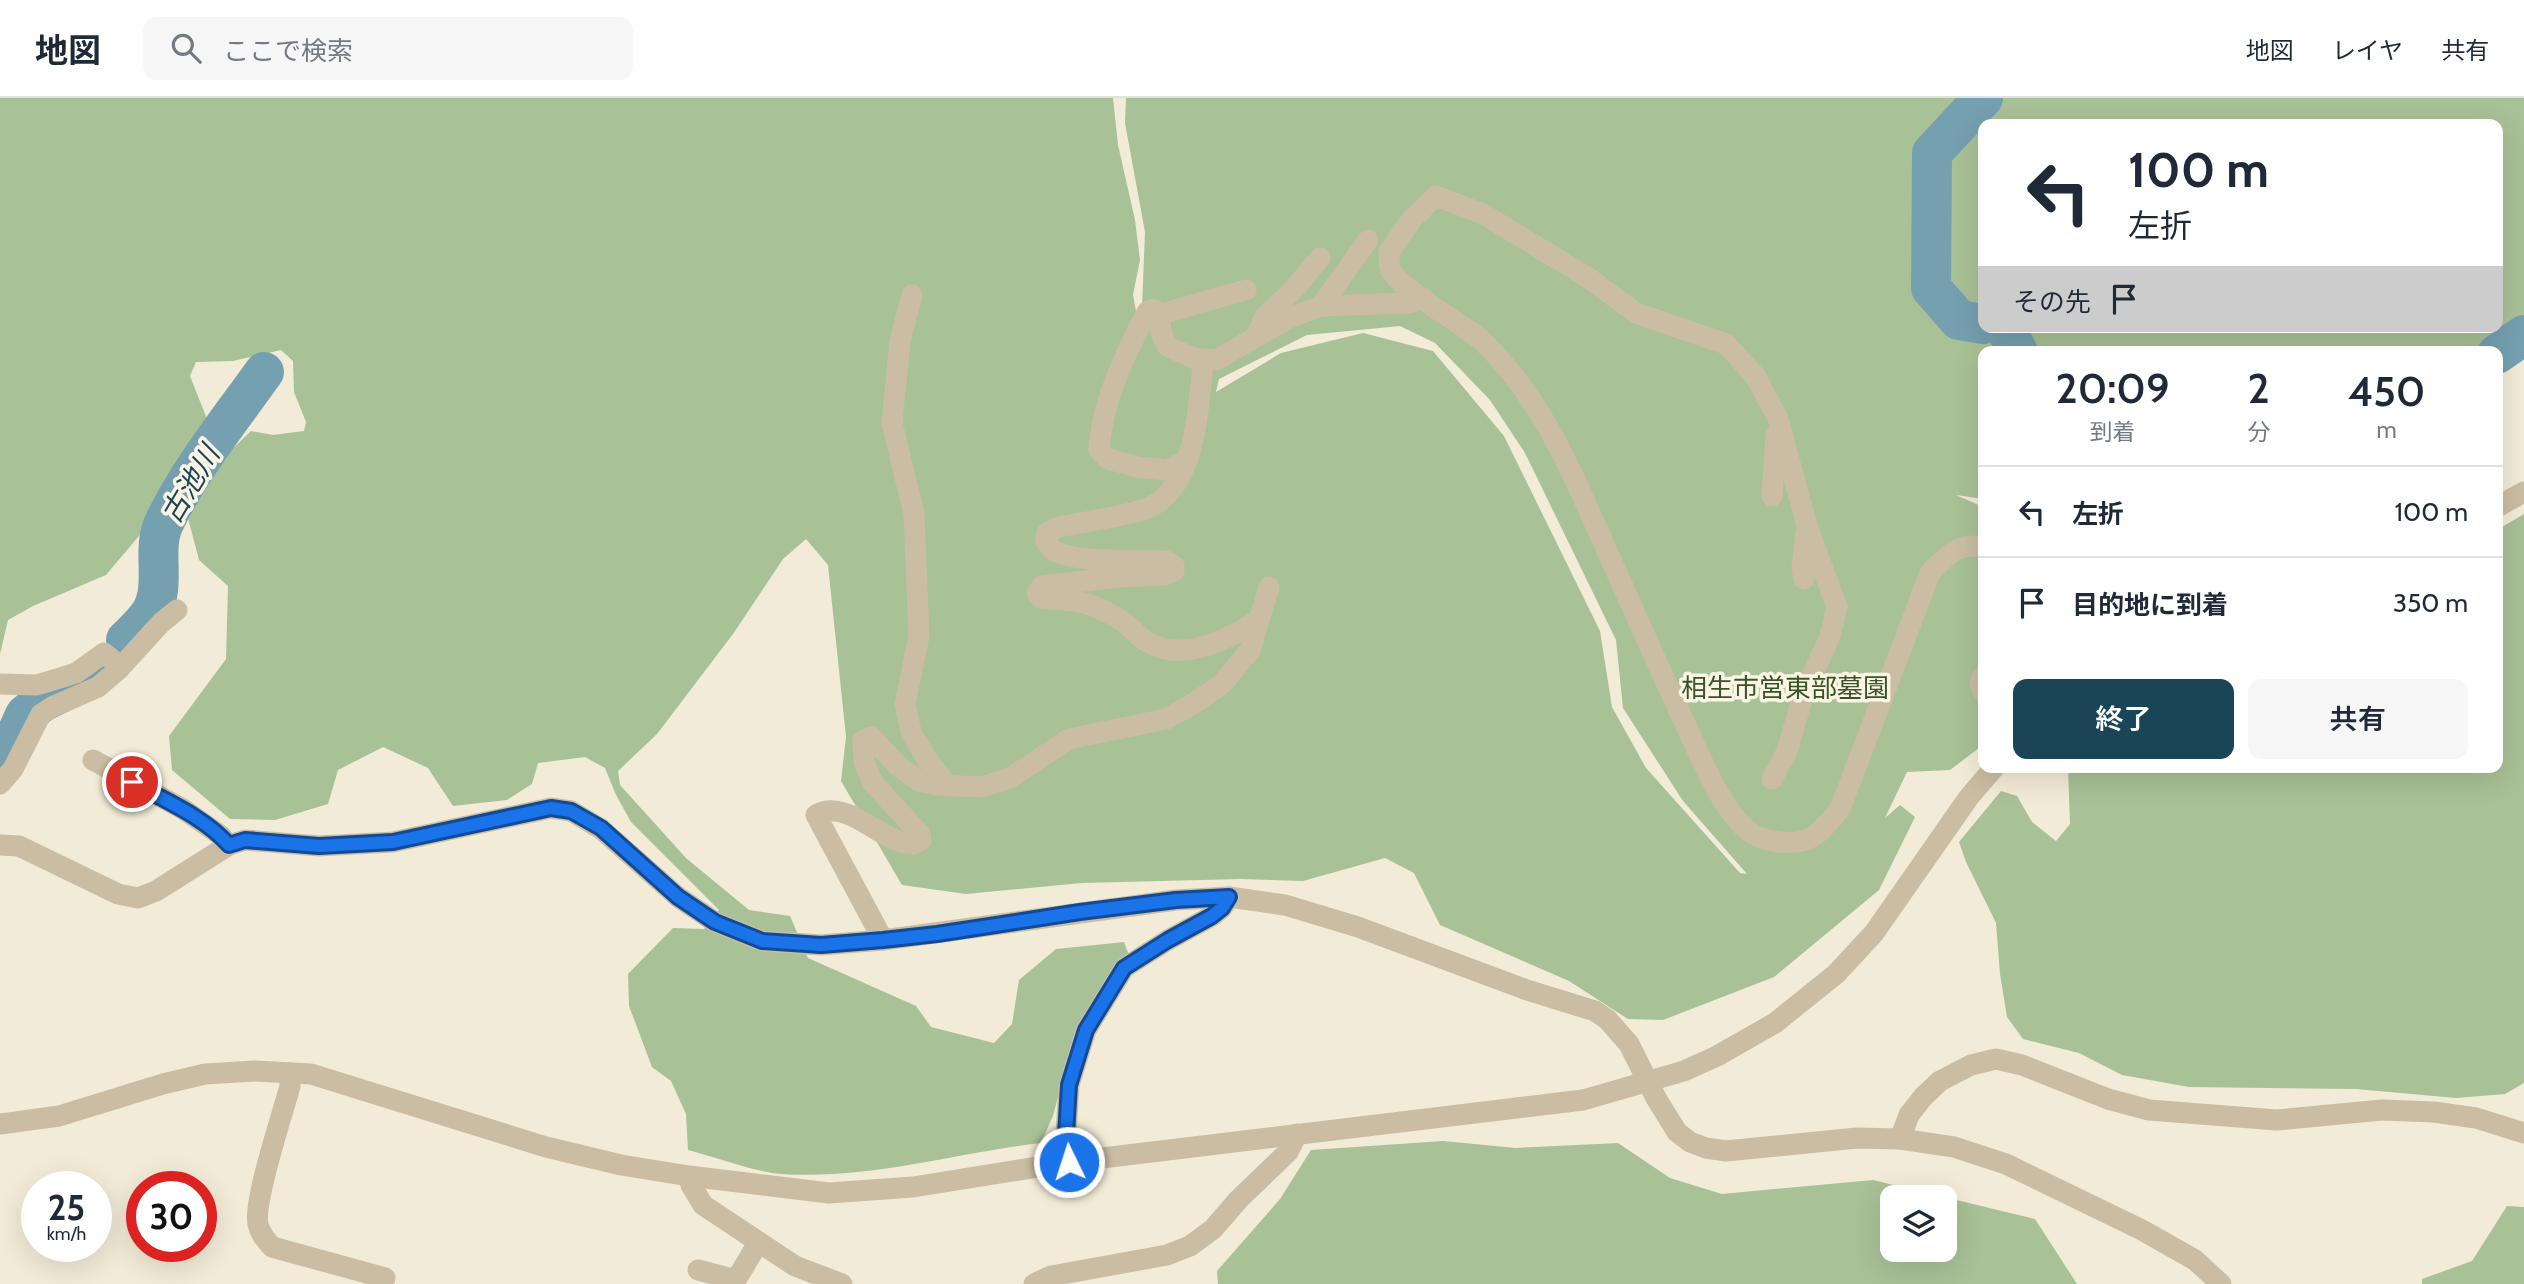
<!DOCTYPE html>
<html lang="ja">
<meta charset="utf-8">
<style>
body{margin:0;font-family:Cabin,"Noto Sans JP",sans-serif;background:#f6f6f7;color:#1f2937;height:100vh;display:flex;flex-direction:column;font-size:26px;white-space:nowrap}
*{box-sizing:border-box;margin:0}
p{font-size:23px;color:#747a83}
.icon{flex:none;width:38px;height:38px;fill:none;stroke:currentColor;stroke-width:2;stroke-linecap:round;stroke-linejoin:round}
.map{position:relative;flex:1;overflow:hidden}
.drawer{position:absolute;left:1978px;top:248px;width:525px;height:427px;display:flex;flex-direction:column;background:#fff;border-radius:14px;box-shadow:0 7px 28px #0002}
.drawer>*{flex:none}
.banner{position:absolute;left:1978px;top:21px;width:525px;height:214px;border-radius:14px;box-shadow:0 7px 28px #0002;background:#fff;color:#1f2937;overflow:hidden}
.controls{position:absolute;left:1880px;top:1087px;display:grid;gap:14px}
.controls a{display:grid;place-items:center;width:77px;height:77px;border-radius:14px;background:#fff;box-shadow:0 7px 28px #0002;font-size:35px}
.speed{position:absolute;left:21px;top:1073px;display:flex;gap:14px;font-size:35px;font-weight:700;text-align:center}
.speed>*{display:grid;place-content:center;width:91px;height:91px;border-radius:50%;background:#fff;box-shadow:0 7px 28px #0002;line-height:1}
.speed small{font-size:18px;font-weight:400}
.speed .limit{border:10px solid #d22;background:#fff;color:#111}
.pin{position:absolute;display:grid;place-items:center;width:60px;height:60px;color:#fff;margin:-30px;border:4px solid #fff;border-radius:50%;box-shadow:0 2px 7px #0007}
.me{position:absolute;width:77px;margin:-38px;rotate:356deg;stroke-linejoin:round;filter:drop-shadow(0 0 5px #0008)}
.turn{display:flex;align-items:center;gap:24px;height:147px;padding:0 35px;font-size:32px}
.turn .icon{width:91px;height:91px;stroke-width:2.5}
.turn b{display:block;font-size:49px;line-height:60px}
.then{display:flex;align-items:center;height:66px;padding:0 35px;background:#0003;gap:14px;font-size:26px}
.eta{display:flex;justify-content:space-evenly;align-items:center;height:119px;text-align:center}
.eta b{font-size:42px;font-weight:600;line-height:49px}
.action{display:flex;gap:14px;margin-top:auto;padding:14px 35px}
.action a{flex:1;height:80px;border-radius:14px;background:#194557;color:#fff;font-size:28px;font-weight:600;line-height:80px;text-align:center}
.action a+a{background:#f6f6f7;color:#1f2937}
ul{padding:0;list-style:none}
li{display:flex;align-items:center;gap:21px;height:91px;padding:0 35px;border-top:2px solid #e0e1e3}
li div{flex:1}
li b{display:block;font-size:26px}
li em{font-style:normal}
header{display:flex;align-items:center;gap:42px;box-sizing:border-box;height:98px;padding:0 35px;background:#fff;border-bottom:2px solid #e0e1e3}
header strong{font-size:33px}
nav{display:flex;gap:38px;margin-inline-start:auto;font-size:24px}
.search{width:490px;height:63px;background:#f6f6f7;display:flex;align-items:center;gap:18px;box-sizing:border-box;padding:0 24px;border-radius:14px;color:#747a83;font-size:26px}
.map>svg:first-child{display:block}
.green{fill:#a9c197;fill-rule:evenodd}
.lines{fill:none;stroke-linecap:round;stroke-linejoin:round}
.river{stroke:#75a0b0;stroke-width:40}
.minor{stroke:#cabda3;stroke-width:21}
.route-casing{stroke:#114b97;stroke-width:18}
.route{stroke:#1a73e8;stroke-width:12}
.labels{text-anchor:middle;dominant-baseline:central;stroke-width:7;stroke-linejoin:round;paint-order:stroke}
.park-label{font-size:26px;fill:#3a5328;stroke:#f9f4e3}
.water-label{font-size:28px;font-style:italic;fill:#194557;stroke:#f9f4e3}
</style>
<header>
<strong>地図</strong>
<div class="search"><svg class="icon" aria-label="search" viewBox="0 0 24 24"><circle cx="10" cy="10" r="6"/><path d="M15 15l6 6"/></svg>ここで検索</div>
<nav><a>地図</a><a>レイヤ</a><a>共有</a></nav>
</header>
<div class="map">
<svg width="2524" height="1186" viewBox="0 0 2524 1186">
<rect width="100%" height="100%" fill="#f2ebd7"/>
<!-- green -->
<g class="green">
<path d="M 0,0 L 1113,0 L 1118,47 L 1135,122 L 1140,162 L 1133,197 L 1137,218 L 1142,210 L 1145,134 L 1125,25 L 1126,0 L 2524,0 L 2524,256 L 2497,278 L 2497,254 L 1983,254 L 1983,401 L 1956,397 L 1983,409 L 1983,647 L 1950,672 L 1907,674 L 1885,720 L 1900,707 L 1915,719 L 1879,792 L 1774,879 L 1663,922 L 1628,921 L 1569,883 L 1440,827 L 1414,775 L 1385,760 L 1303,783 L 1241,781 L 1082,785 L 966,796 L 902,787 L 841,683 L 846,639 L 828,467 L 806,441 L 783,461 L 733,536 L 657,636 L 618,673 L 620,687 L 686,760 L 749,812 L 790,818 L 808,860 L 916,908 L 931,929 L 994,945 L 1012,926 L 1019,882 L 1056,851 L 1124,844 L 1130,860 L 1072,946 L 1053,1018 L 1041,1045 C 955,1055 869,1082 781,1076 C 756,1074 714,1059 688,1052 L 686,1016 L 671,983 L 652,969 L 629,908 L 628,876 L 673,830 L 704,831 L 719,812 L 631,724 L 616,697 L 605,670 L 585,659 L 538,665 L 532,686 L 507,702 L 453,708 L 428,670 L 383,649 L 338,672 L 328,706 L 275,722 L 230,721 L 172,672 L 169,638 L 226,561 L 228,488 L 199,462 L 188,420 L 220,363 L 251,333 L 273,337 L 304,333 L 306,324 L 294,294 L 293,263 L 281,252 L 233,263 L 196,264 L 190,278 L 207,321 L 178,377 L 144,432 L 106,477 L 33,508 L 8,522 L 0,556 ZM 1983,26 L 2497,26 L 2497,229 L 1983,229 ZM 1400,228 L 1435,245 L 1490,302 L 1525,355 L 1616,542 L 1623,610 L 1683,703 L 1747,776 L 1740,775 L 1646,670 L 1612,609 L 1600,533 L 1504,338 L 1433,253 L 1363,235 L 1281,255 L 1216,294 L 1219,281 L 1307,237 Z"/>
<path d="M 2524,416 L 2524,985 L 2505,996 L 2456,1000 L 2356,991 L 2189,989 L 2122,977 L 2079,955 L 2023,941 L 2007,919 L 2000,876 L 1996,825 L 1966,764 L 1959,744 L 2001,693 L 2017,698 L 2032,724 L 2056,743 L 2070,726 L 2068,670 L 2497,670 L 2497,432 Z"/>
<path d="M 1443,1043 L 1516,1050 L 1618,1045 L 1670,1080 L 1722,1096 L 1873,1082 L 1943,1099 L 1892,1099 L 1892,1152 L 1944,1152 L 1944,1099 L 2035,1121 L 2077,1186 L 1218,1186 L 1217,1173 L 1280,1101 L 1311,1052 Z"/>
<path d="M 2507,1108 L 2524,1109 L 2524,1186 L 2422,1186 L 2422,1181 L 2472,1163 Z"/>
</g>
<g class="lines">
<!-- river -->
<g class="river">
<path d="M 1983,0 L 1932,55 L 1931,190 L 1959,222 L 1983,226"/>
<path d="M 2005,229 L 2018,254"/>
<path d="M 2497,256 L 2524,237"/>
<path d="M 126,542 C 134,534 145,524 151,514 C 167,487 151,452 164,425 C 190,371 229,323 264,274"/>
<path d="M 0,661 L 11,648 L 25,617 L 42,604 L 87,582 L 106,566"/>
</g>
<!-- minor -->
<g class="minor">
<path d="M 1246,192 L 1164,215 L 1160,220 L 1161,234 L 1167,248 L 1193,260 L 1216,262 L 1289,220 L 1321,208 L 1409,205 L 1423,200"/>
<path d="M 912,197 L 900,243 L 892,325 L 914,416 L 919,538 L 905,606 L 911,634 L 928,663 L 948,688"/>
<path d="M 1321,208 L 1368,142"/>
<path d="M 1162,217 L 1153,211 L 1147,214 C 1125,257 1102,303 1099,352 L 1108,361 L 1138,369 L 1166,372 L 1187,363"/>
<path d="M 1256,238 L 1265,219 L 1294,191 L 1320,160"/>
<path d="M 1204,261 C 1197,308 1198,395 1142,412 C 1115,420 1086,424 1058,429 L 1047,435 L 1046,443 C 1048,446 1050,450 1053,452 C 1072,465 1141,462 1166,463 L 1174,468 L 1174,473 L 1164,477 L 1118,479 L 1042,488 L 1037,495 L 1041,500 C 1058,502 1079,502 1094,508 C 1105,513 1119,519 1127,527 C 1133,531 1137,537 1143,541 C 1179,567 1225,543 1258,522"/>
<path d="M 1772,398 L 1776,337"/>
<path d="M 2497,409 L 2524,394"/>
<path d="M 1804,481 L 1802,469 L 1806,434"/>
<path d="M 1983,578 L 1980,585 L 1983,593"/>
<path d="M 0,586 L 37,587 L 76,575 L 104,555 L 114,563 L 119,571"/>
<path d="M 93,662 L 183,711 L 220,737 L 229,747"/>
<path d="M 1772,681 L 1787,653 L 1803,598 L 1830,538 L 1837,509 L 1807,428 L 1778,321 L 1756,279 L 1726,246 L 1636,215 L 1587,179 L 1483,116 L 1436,98 L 1412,121 L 1389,154 C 1389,158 1389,165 1390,170 C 1399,192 1461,224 1481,242 C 1529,287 1560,347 1586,406 C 1618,477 1649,548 1682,619 C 1697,650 1723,719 1753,736 C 1772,746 1801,749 1818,735 C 1826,728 1833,719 1840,711 L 1930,475 C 1945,460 1959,442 1983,450"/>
<path d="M 0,686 L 13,671 L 41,616 L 52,609 L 98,589 L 119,571 L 161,525 L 177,512"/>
<path d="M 0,747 L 19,748 L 118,796 L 138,800 L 156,793 L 229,747 L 245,742 L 319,748 L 393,744 L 551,710 L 571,713 L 601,731 L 678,799 L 715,824 L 762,843 L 821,847 L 883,842 L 1176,802 L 1229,799 L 1285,807 L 1358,829 L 1527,892 L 1595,913 L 1607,921 L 1629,946 L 1656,1000 L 1677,1034 L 1690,1044 L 1706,1050 L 1726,1053 L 1857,1040 L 1900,1041 L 1954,1049 L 2006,1066 L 2142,1132 L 2195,1162 L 2221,1186"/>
<path d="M 883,842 L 816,717 C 843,701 874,735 898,743 C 903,745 909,745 914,746 L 921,742 L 920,736 L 873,685 L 864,664 L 863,643 L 871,639 L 899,669 L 919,683 L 937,687 L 981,689 L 1010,680 L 1069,641 L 1166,621 L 1193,606 L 1222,586 L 1250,552 L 1269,489"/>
<path d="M 290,975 L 290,988 C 283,1015 253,1103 258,1126 C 260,1136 266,1142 272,1149 L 385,1180"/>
<path d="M 0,1026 L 59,1018 L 163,986 L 205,976 L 255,973 L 311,976 L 546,1049 L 621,1067 L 689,1078 L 829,1095 L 913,1089 L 1069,1064 L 1583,1002 L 1684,973 L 1717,958 L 1775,925 L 1836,876 L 1874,835 L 1969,699 L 1994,670"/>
<path d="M 1900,1041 L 1909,1017 L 1923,999 L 1940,983 L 1971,967 L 1996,961 L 2022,967 L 2108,1001 L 2149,1012 L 2277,1022 L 2382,1012 L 2434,1014 L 2476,1020 L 2524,1035"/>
<path d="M 1069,1064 L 1066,1036 L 1069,987 L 1086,932 L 1124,870 L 1168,842 L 1212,818 L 1222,810 L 1229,799"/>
<path d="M 689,1078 L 691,1087 L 703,1107 L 795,1168 L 842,1186"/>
<path d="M 698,1172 L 736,1182 L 758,1145"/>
<path d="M 1034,1186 L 1051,1178 L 1167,1157 L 1190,1148 L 1213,1131 L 1239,1101 L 1288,1054 L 1297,1036"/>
</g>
</g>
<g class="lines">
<!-- route casing -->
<g class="route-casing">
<path id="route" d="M 132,684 C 165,703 203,718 229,747 L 245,742 L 319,748 L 393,744 L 551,710 L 571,713 L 601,730 L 678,799 L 715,824 L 762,843 L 821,847 L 883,842 L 937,836 L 1080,814 L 1176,802 L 1229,799 L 1222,810 L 1212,818 L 1168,842 L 1124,870 L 1086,932 L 1069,987 L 1066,1036 L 1069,1064"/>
</g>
<!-- route -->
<use href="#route" class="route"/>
</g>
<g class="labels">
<!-- park labels -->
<g class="park-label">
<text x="1785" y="590">相生市営東部墓園</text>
</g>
<!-- water labels -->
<g class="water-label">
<text transform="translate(190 386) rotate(-59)">古池川</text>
</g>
</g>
</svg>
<div class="controls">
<a><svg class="icon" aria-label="layers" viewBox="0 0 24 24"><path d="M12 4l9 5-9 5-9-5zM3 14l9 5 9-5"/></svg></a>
</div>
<div class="speed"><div>25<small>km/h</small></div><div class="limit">30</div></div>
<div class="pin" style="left:132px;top:684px;background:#d93025"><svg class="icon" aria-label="arrive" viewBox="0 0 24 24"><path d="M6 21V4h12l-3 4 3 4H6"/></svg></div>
<svg class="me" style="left:1069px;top:1064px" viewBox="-20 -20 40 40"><circle r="17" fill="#1a73e8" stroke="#fff" stroke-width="3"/><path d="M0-11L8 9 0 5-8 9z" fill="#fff"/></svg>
<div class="banner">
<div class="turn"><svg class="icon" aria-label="left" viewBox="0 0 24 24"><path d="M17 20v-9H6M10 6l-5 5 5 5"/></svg><div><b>100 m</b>左折</div></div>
<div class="then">その先<svg class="icon" aria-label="arrive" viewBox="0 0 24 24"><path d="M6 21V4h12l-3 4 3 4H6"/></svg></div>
</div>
<section class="drawer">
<div class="eta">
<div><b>20:09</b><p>到着</p></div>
<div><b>2</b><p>分</p></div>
<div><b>450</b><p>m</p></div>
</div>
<ul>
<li><svg class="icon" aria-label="left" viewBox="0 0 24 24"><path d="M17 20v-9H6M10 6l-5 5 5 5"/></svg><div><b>左折</b></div><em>100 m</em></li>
<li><svg class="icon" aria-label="arrive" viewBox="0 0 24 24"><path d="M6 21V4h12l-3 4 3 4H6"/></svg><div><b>目的地に到着</b></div><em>350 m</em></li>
</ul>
<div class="action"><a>終了</a><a>共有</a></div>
</section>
</div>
